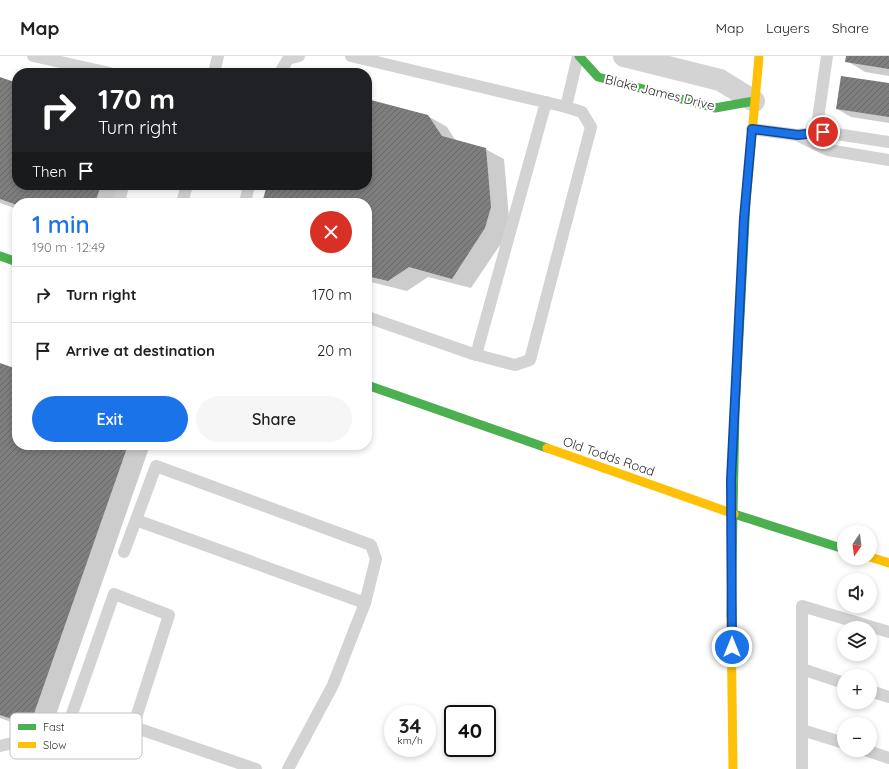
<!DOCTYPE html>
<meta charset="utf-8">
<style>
body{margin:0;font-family:Quicksand,sans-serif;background:#f6f6f6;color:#202124;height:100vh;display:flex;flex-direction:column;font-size:15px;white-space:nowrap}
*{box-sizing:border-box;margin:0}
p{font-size:13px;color:#757577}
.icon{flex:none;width:22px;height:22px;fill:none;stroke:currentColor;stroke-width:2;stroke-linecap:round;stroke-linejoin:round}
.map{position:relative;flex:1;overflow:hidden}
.sheet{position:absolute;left:12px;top:142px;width:360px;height:252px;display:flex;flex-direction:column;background:#fff;border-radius:16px;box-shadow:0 2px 6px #0003}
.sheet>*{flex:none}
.top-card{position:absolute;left:12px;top:12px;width:360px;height:122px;border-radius:16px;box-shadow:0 2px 6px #0003;background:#202124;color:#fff;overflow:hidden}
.needle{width:26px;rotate:194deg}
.tools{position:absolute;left:837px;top:469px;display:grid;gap:8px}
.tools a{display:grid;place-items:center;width:40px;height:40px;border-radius:50%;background:#fff;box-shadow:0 2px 6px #0003;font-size:20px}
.speed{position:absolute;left:384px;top:649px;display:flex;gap:8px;font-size:20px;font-weight:700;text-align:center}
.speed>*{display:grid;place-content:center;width:52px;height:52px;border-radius:50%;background:#fff;box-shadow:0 2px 6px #0003;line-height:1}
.speed small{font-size:10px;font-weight:400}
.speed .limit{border:2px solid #111;border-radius:6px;background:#fff;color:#111}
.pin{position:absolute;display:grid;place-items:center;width:34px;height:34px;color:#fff;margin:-17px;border:2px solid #fff;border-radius:50%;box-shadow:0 1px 4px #0007}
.me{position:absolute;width:44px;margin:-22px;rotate:0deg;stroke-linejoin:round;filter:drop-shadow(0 0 3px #0008)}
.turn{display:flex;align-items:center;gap:14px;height:84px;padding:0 20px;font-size:18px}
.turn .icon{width:52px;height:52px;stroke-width:2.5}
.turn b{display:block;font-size:28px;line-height:34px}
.then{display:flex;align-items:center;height:38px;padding:0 20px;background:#0003;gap:8px;font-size:15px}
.round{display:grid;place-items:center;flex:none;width:42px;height:42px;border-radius:21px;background:#f6f6f6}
.summary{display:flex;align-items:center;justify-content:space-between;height:68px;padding:0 20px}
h1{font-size:24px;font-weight:600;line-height:30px;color:#1a73e8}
.button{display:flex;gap:8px;margin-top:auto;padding:8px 20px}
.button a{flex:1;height:46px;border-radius:24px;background:#1a73e8;color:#fff;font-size:16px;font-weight:600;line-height:46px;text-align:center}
.button a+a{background:#f6f6f6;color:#202124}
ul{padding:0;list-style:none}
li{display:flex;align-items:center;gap:12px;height:56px;padding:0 20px;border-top:1px solid #e0e0e0}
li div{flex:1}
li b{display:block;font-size:15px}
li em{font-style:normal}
header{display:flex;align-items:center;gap:24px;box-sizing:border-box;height:56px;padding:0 20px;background:#fff;border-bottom:1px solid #e0e0e0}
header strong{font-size:19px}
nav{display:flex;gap:22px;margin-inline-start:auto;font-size:14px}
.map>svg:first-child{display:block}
.shadow{fill:#0003}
.building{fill:url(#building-hatch)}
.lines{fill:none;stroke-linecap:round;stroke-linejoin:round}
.lane{stroke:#d3d3d3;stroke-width:12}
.street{stroke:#d3d3d3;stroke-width:22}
.fast{stroke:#4caf50;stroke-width:9}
.slow{stroke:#ffc107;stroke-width:9}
.route-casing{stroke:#114b97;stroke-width:10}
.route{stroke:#1a73e8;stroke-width:7}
.labels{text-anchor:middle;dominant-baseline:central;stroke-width:4;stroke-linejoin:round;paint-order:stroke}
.street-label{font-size:13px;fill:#2e2e2e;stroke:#fff}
.key{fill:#fff;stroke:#c0c0c0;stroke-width:1}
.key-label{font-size:11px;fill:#2e2e2e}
</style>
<header>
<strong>Map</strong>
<nav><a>Map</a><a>Layers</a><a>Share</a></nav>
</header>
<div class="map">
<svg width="889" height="713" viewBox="0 0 889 713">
<defs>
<pattern id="building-hatch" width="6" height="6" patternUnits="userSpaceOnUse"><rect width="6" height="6" fill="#7e7e7e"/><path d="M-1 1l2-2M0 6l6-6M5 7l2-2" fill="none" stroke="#686868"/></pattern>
</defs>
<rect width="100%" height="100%" fill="#fff"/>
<!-- shadow -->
<g class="shadow">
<path d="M 847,0 L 889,0 L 889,20 L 865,16 L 847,5 Z"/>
<path d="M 0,22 L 17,28 L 17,129 L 123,129 L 117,147 L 17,147 L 17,153 L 0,147 Z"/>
<path d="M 889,28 L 889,67 L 851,61 L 837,53 Z"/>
<path d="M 367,44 L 428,60 L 447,71 L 456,85 L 485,93 L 504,103 L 509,162 L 504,183 L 471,232 L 428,221 L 407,235 L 367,225 L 367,147 L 263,147 L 268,129 L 367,129 Z"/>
<path d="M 0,308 L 17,314 L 17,389 L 150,389 L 49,679 L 0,662 Z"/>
</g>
<!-- building -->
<g class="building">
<path d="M 846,0 L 889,0 L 889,13 L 845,6 Z"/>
<path d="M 841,20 L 889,27 L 889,61 L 836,53 Z"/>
<path d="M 0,21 L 17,27 L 17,129 L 101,129 L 95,147 L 17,147 L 17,149 L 0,143 Z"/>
<path d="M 367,43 L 428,59 L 442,80 L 486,92 L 491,151 L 485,172 L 452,223 L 409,211 L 388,225 L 367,220 L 367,147 L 262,147 L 267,129 L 367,129 Z"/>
<path d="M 0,307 L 17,313 L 17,389 L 128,389 L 30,669 L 0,659 Z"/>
</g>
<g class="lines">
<!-- lane -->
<g class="lane">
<path d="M 33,0 L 110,17"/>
<path d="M 351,0 L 566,51"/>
<path d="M 214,17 L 218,0"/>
<path d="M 280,17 L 288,3 L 299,0"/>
<path d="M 752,73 L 797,79 L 823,76 L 889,86"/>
<path d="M 816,77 L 827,0"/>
<path d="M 797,79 L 828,94 L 889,104"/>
<path d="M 119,147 L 123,129"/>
<path d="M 182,147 L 187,129"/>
<path d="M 245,147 L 249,129"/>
<path d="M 367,261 L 473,298 L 515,309 L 530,304 L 591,71 L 582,56 L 566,51 L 578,0"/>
<path d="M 476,299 L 546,46"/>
<path d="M 136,464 L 365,547"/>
<path d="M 124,496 L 156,410 L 371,489 L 376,503 L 365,547 L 333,629 L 288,713"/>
<path d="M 802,613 L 844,627"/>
<path d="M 870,635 L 889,641"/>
<path d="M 802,674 L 844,687"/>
<path d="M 66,675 L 114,538 L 169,559 L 133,671"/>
<path d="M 0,690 L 66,675 L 131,670 L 256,713"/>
<path d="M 865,694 L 889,702"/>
<path d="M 802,713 L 802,550 L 889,576"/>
</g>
<!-- street -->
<path class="street" d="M 624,0 L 720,24 L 754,45"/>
<!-- fast -->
<g class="fast">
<path d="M 579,0 L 598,21 L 715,52 L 754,45"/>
<path d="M 0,200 L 17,206"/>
<path d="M 367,329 L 547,392"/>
<path d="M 734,458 L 844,493"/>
<path d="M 731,560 L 735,356 L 746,146"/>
</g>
<!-- slow -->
<g class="slow">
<path d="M 746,146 L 759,0"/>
<path d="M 547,392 L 734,458"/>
<path d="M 870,501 L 889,507"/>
<path d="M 731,560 L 733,713"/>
</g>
</g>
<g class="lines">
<!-- route casing -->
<g class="route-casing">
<path id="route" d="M 732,591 L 731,424 L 744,162 L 752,73 L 798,79 L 823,76"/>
</g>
<!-- route -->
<use href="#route" class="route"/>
</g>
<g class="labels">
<!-- street labels -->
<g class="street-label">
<text transform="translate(660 36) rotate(14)">Blake James Drive</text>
<text transform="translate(609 400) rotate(19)">Old Todds Road</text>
</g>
</g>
<!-- legend -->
<rect x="10" y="657" width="132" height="46" rx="6" class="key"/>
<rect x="18" y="668" width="18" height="6" fill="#4caf50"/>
<rect x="18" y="686" width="18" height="6" fill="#ffc107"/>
<g class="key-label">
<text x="43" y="675">Fast</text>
<text x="43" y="693">Slow</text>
</g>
</svg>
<div class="tools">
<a><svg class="needle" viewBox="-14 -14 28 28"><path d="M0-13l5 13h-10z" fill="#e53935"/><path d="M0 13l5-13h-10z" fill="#757577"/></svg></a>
<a><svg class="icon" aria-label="sound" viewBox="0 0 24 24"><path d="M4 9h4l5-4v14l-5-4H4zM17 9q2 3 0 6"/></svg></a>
<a><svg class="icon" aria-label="layers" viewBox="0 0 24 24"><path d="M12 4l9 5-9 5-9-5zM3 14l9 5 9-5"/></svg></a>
<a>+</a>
<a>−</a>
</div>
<div class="speed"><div>34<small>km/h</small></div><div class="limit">40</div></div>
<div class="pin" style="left:823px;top:76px;background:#d93025"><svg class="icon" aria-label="arrive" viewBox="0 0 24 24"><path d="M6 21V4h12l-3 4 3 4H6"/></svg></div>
<svg class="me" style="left:732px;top:591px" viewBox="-20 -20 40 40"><circle r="17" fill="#1a73e8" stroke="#fff" stroke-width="3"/><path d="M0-11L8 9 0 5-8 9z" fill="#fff"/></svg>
<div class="top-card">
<div class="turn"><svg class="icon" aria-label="right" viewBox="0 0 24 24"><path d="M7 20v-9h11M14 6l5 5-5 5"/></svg><div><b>170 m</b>Turn right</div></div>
<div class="then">Then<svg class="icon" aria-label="arrive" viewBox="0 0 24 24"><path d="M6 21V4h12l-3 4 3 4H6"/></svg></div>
</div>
<section class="sheet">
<div class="summary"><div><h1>1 min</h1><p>190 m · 12:49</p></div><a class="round" style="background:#d93025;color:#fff"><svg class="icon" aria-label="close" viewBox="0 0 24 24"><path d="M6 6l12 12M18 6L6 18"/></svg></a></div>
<ul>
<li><svg class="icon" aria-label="right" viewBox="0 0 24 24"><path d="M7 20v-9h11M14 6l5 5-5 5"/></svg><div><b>Turn right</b></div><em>170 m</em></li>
<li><svg class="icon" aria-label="arrive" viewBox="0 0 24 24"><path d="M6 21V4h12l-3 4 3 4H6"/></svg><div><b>Arrive at destination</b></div><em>20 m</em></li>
</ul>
<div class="button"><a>Exit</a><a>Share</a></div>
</section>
</div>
